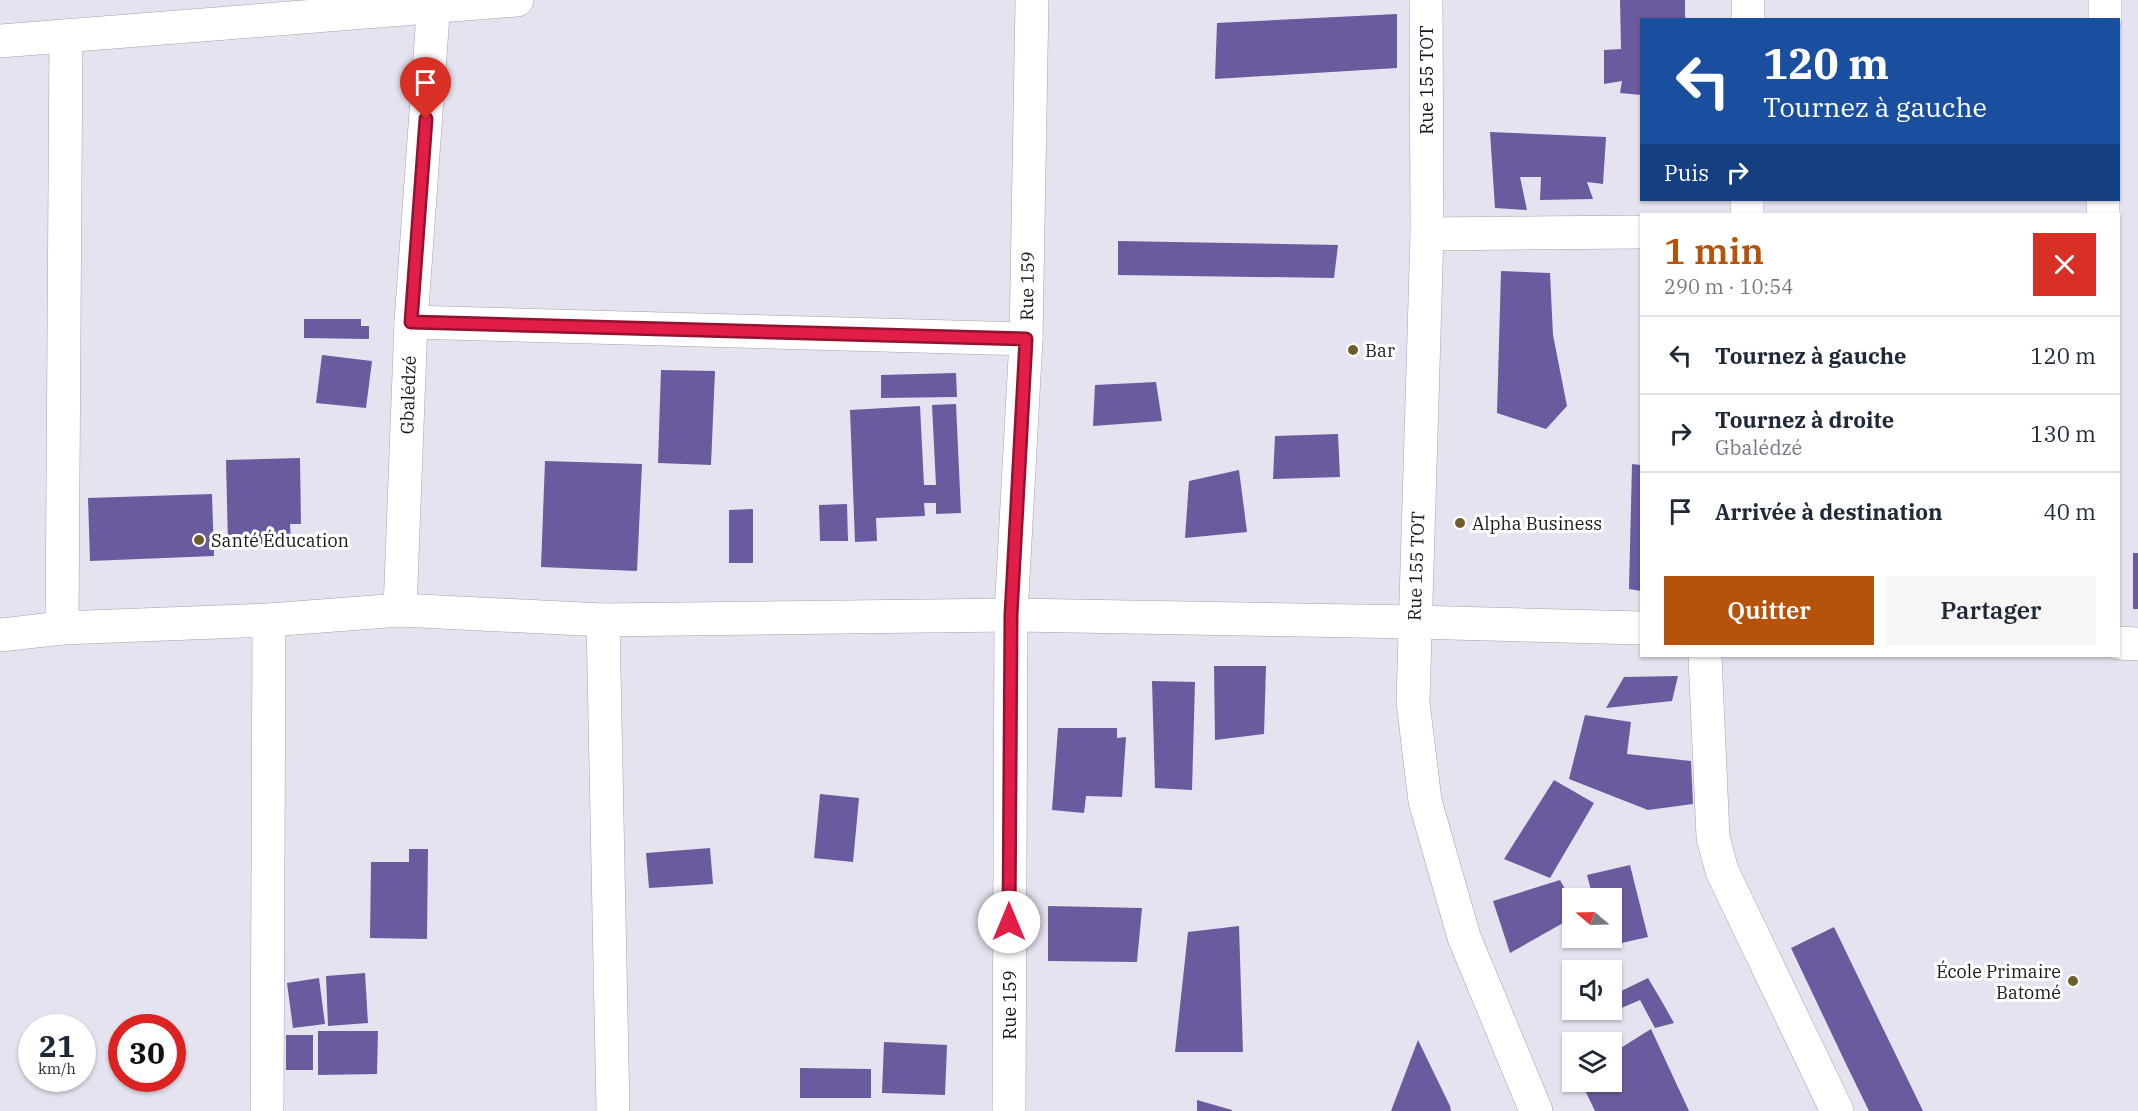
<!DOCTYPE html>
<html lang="fr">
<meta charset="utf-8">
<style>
body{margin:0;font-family:"IBM Plex Serif",serif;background:#f6f6f7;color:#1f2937;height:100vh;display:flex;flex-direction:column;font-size:22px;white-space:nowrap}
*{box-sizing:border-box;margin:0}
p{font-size:20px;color:#747a83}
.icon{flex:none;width:33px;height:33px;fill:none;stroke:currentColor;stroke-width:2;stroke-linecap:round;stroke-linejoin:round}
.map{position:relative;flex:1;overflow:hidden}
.drawer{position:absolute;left:1640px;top:213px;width:480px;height:444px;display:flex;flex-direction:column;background:#fff;border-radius:0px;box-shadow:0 2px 4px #0004}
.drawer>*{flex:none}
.banner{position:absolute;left:1640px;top:18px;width:480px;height:183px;border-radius:0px;box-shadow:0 2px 4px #0004;background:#1a4fa0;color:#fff;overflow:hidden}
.needle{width:39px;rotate:289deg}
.tools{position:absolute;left:1562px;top:888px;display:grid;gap:12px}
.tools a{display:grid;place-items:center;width:60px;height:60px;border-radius:0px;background:#fff;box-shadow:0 2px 4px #0004;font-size:30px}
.speed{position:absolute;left:18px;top:1014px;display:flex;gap:12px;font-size:30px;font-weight:700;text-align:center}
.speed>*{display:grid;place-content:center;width:78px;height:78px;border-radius:50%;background:#fff;box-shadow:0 2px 4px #0004;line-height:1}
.speed small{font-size:15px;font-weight:400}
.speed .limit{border:9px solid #d22;background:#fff;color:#111}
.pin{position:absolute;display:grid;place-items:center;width:51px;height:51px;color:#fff;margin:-62px -26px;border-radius:50% 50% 50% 0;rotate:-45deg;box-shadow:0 0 6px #0007}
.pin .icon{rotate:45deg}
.me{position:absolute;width:66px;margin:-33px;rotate:0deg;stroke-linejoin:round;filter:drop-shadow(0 0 4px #0008)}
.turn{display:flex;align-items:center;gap:21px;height:126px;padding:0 24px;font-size:27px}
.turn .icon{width:78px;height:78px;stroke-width:2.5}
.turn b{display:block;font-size:42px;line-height:51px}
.then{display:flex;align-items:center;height:57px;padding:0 24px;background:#0003;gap:12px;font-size:22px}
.round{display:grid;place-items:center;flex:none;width:63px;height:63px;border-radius:0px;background:#f6f6f7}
.summary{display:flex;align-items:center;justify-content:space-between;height:102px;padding:0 24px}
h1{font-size:36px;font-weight:600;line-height:45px;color:#b45309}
.cta{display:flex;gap:12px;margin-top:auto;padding:12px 24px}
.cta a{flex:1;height:69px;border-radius:0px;background:#b45309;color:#fff;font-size:24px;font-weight:600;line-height:69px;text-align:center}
.cta a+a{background:#f6f6f7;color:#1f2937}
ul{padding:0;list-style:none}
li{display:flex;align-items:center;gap:18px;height:78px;padding:0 24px;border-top:2px solid #e0e1e3}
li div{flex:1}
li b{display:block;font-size:22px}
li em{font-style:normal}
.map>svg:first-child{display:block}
.building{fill:#6b5b9e}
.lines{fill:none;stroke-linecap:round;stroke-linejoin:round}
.street-casing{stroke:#a3a0ad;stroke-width:34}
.street{stroke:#fff;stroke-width:33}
.route-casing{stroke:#92132f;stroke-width:15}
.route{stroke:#e11d48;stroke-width:10}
.poi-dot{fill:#6c5d2b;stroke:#fff;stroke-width:2}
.labels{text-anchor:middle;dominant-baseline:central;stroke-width:6;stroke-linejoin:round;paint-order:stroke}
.street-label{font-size:18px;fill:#19181d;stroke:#fff}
.poi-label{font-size:18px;fill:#19181d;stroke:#fff;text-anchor:start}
</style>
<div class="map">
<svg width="2138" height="1111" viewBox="0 0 2138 1111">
<rect width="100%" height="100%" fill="#e5e3f0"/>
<!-- building -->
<g class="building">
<path d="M 1620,0 L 1685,0 L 1685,16 L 1686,20 L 1641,20 L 1641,95 L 1620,93 L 1622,81 L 1604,84 L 1604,50 L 1621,49 Z"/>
<path d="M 1397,14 L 1397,68 L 1215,79 L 1217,23 Z"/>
<path d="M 1490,132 L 1606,137 L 1603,184 L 1587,182 L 1593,199 L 1540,200 L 1541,177 L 1520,177 L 1527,210 L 1495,208 Z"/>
<path d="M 1118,241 L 1338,245 L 1334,278 L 1118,275 Z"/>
<path d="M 1501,271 L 1550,273 L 1553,335 L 1567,406 L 1546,429 L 1497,413 Z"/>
<path d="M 304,319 L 361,319 L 361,326 L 369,326 L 369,339 L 304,338 Z"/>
<path d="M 322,355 L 372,361 L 366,408 L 316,403 Z"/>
<path d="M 661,370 L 715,371 L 711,465 L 658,463 Z"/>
<path d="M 956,373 L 957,397 L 881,398 L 881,375 Z"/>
<path d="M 1156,382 L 1162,421 L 1093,426 L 1095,385 Z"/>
<path d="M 956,404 L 961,513 L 936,514 L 936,503 L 924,503 L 925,516 L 876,518 L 877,541 L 855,542 L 850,410 L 920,406 L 924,485 L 936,485 L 932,405 Z"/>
<path d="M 1338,434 L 1340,477 L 1273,479 L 1275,436 Z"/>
<path d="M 300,458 L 301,524 L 290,524 L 291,543 L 228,545 L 226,460 Z"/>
<path d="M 545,461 L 642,464 L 637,571 L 541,567 Z"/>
<path d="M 1632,464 L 1641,465 L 1641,591 L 1629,589 Z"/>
<path d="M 1239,470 L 1247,532 L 1185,538 L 1189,481 Z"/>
<path d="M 212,494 L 214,556 L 90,561 L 88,498 Z"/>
<path d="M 847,504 L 848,541 L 820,541 L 819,505 Z"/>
<path d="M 753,509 L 753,563 L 729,563 L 729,510 Z"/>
<rect x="2133" y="553" width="5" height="56"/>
<path d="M 1214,666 L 1266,666 L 1264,734 L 1215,740 Z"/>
<path d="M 1678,676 L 1672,701 L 1606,708 L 1624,677 Z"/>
<path d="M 1152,681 L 1195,682 L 1192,790 L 1155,788 Z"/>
<path d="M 1585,715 L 1631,722 L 1627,754 L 1691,761 L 1693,804 L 1648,810 L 1569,779 Z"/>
<path d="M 1058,728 L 1117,728 L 1117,738 L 1126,737 L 1122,797 L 1086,796 L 1084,813 L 1052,810 Z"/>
<path d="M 1554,780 L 1594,803 L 1550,878 L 1504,859 Z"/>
<path d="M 820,794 L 859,798 L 853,862 L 814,858 Z"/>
<path d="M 710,848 L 713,884 L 649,888 L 646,853 Z"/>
<path d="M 409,849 L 428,849 L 427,939 L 370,938 L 371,862 L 409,862 Z"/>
<path d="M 1630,865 L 1648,937 L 1604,947 L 1602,938 L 1611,938 L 1611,898 L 1593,898 L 1587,875 Z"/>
<path d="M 1560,880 L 1572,902 L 1572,918 L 1510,953 L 1493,901 Z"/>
<path d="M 1048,906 L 1142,908 L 1137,962 L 1048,961 Z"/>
<path d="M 1239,926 L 1243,1052 L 1175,1052 L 1188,932 Z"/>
<path d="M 1834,927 L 1891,1045 L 1923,1111 L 1869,1111 L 1847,1066 L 1791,948 Z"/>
<path d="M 365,973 L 368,1023 L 328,1026 L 326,976 Z"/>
<path d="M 319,978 L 325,1024 L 293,1028 L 287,983 Z"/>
<path d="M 1648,978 L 1661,1000 L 1674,1023 L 1655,1028 L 1640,1000 L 1619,1009 L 1613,995 Z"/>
<path d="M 1651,1029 L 1689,1111 L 1595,1111 L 1581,1082 L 1611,1082 L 1611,1054 Z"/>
<path d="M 318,1031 L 378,1031 L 377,1074 L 318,1075 Z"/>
<rect x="286" y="1035" width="27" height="35"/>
<path d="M 1418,1040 L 1450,1106 L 1451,1111 L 1391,1111 Z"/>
<path d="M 884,1042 L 947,1045 L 945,1095 L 882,1093 Z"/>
<path d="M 800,1068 L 871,1069 L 871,1098 L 800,1098 Z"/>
<path d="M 1197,1100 L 1232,1110 L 1232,1111 L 1197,1111 Z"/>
</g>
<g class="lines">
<!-- street casing -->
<g class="street-casing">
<g id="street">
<path d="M 1426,0 L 1427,234 L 1413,702 L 1425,801 L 1464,937 L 1536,1111"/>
<path d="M 1748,20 L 1748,0"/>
<path d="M 2105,20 L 2105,0"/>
<path d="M 0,41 L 517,0"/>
<path d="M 1747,214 L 1747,200"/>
<path d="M 2103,214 L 2103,200"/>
<path d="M 1427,234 L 1641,232"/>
<path d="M 411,322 L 1026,339"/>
<path d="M 400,610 L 411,322 L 434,0"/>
<path d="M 603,620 L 613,1111"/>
<path d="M 62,628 L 66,36"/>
<path d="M 0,635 L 62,628 L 269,620 L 400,610 L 603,620 L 1011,615 L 1414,622 L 1641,628"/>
<path d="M 2118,643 L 2138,644"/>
<path d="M 1705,656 L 1713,837 L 1722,871 L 1837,1111"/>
<path d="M 267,1111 L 269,620"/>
<path d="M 1009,1111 L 1011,615 L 1026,339 L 1032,0"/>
</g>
</g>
<!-- street -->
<use href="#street" class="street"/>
</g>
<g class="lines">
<!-- route casing -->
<g class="route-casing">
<path id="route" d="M 426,119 L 411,322 L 1026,339 L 1011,615 L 1009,922"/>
</g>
<!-- route -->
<use href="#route" class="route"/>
</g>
<!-- markers -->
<g class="poi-dot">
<circle cx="1353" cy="350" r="6"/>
<circle cx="1460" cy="523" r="6"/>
<circle cx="199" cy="540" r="6"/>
<circle cx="2073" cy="981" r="6"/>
</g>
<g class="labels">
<!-- street labels -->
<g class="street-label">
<text transform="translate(1426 80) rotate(-90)">Rue 155 TOT</text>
<text transform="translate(1027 286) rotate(-89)">Rue 159</text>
<text transform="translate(408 395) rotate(-88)">Gbalédzé</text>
<text transform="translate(1416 566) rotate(-88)">Rue 155 TOT</text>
<text transform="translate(1009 1005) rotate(-90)">Rue 159</text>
</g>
<!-- poi labels -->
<g class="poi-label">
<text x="1365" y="350">Bar</text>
<text x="1472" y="523">Alpha Business</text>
<text x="211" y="540">Santé Éducation</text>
<text x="2061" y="971" text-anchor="end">École Primaire<tspan x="2061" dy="21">Batomé</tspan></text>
</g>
</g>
</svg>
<div class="tools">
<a><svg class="needle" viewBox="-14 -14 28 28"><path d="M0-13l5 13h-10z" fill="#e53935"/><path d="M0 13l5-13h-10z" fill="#747a83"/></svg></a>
<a><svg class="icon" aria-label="sound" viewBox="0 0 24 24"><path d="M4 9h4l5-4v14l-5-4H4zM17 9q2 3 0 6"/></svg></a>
<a><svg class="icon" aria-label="layers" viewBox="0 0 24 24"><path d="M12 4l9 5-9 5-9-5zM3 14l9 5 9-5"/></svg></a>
</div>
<div class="speed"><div>21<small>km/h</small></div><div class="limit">30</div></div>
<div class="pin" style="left:426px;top:119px;background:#d93025"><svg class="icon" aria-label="arrive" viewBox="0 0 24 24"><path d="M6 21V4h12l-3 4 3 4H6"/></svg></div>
<svg class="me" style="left:1009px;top:922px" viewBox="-20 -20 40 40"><circle r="19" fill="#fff"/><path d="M0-13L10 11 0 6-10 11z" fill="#e11d48"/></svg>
<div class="banner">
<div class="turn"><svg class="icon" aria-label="left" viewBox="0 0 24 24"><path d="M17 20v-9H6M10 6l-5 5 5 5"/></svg><div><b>120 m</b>Tournez à gauche</div></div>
<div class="then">Puis<svg class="icon" aria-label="right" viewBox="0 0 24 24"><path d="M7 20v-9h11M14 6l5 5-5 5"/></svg></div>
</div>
<section class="drawer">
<div class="summary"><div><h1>1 min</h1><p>290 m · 10:54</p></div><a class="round" style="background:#d93025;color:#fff"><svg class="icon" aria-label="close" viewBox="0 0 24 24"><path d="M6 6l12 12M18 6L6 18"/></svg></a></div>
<ul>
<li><svg class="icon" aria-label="left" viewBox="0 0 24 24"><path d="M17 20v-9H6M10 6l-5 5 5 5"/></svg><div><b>Tournez à gauche</b></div><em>120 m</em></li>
<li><svg class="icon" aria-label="right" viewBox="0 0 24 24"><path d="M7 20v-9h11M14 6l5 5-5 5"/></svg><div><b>Tournez à droite</b><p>Gbalédzé</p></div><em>130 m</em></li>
<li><svg class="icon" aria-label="arrive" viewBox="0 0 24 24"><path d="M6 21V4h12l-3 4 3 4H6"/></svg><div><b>Arrivée à destination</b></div><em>40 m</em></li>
</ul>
<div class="cta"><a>Quitter</a><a>Partager</a></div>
</section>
</div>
